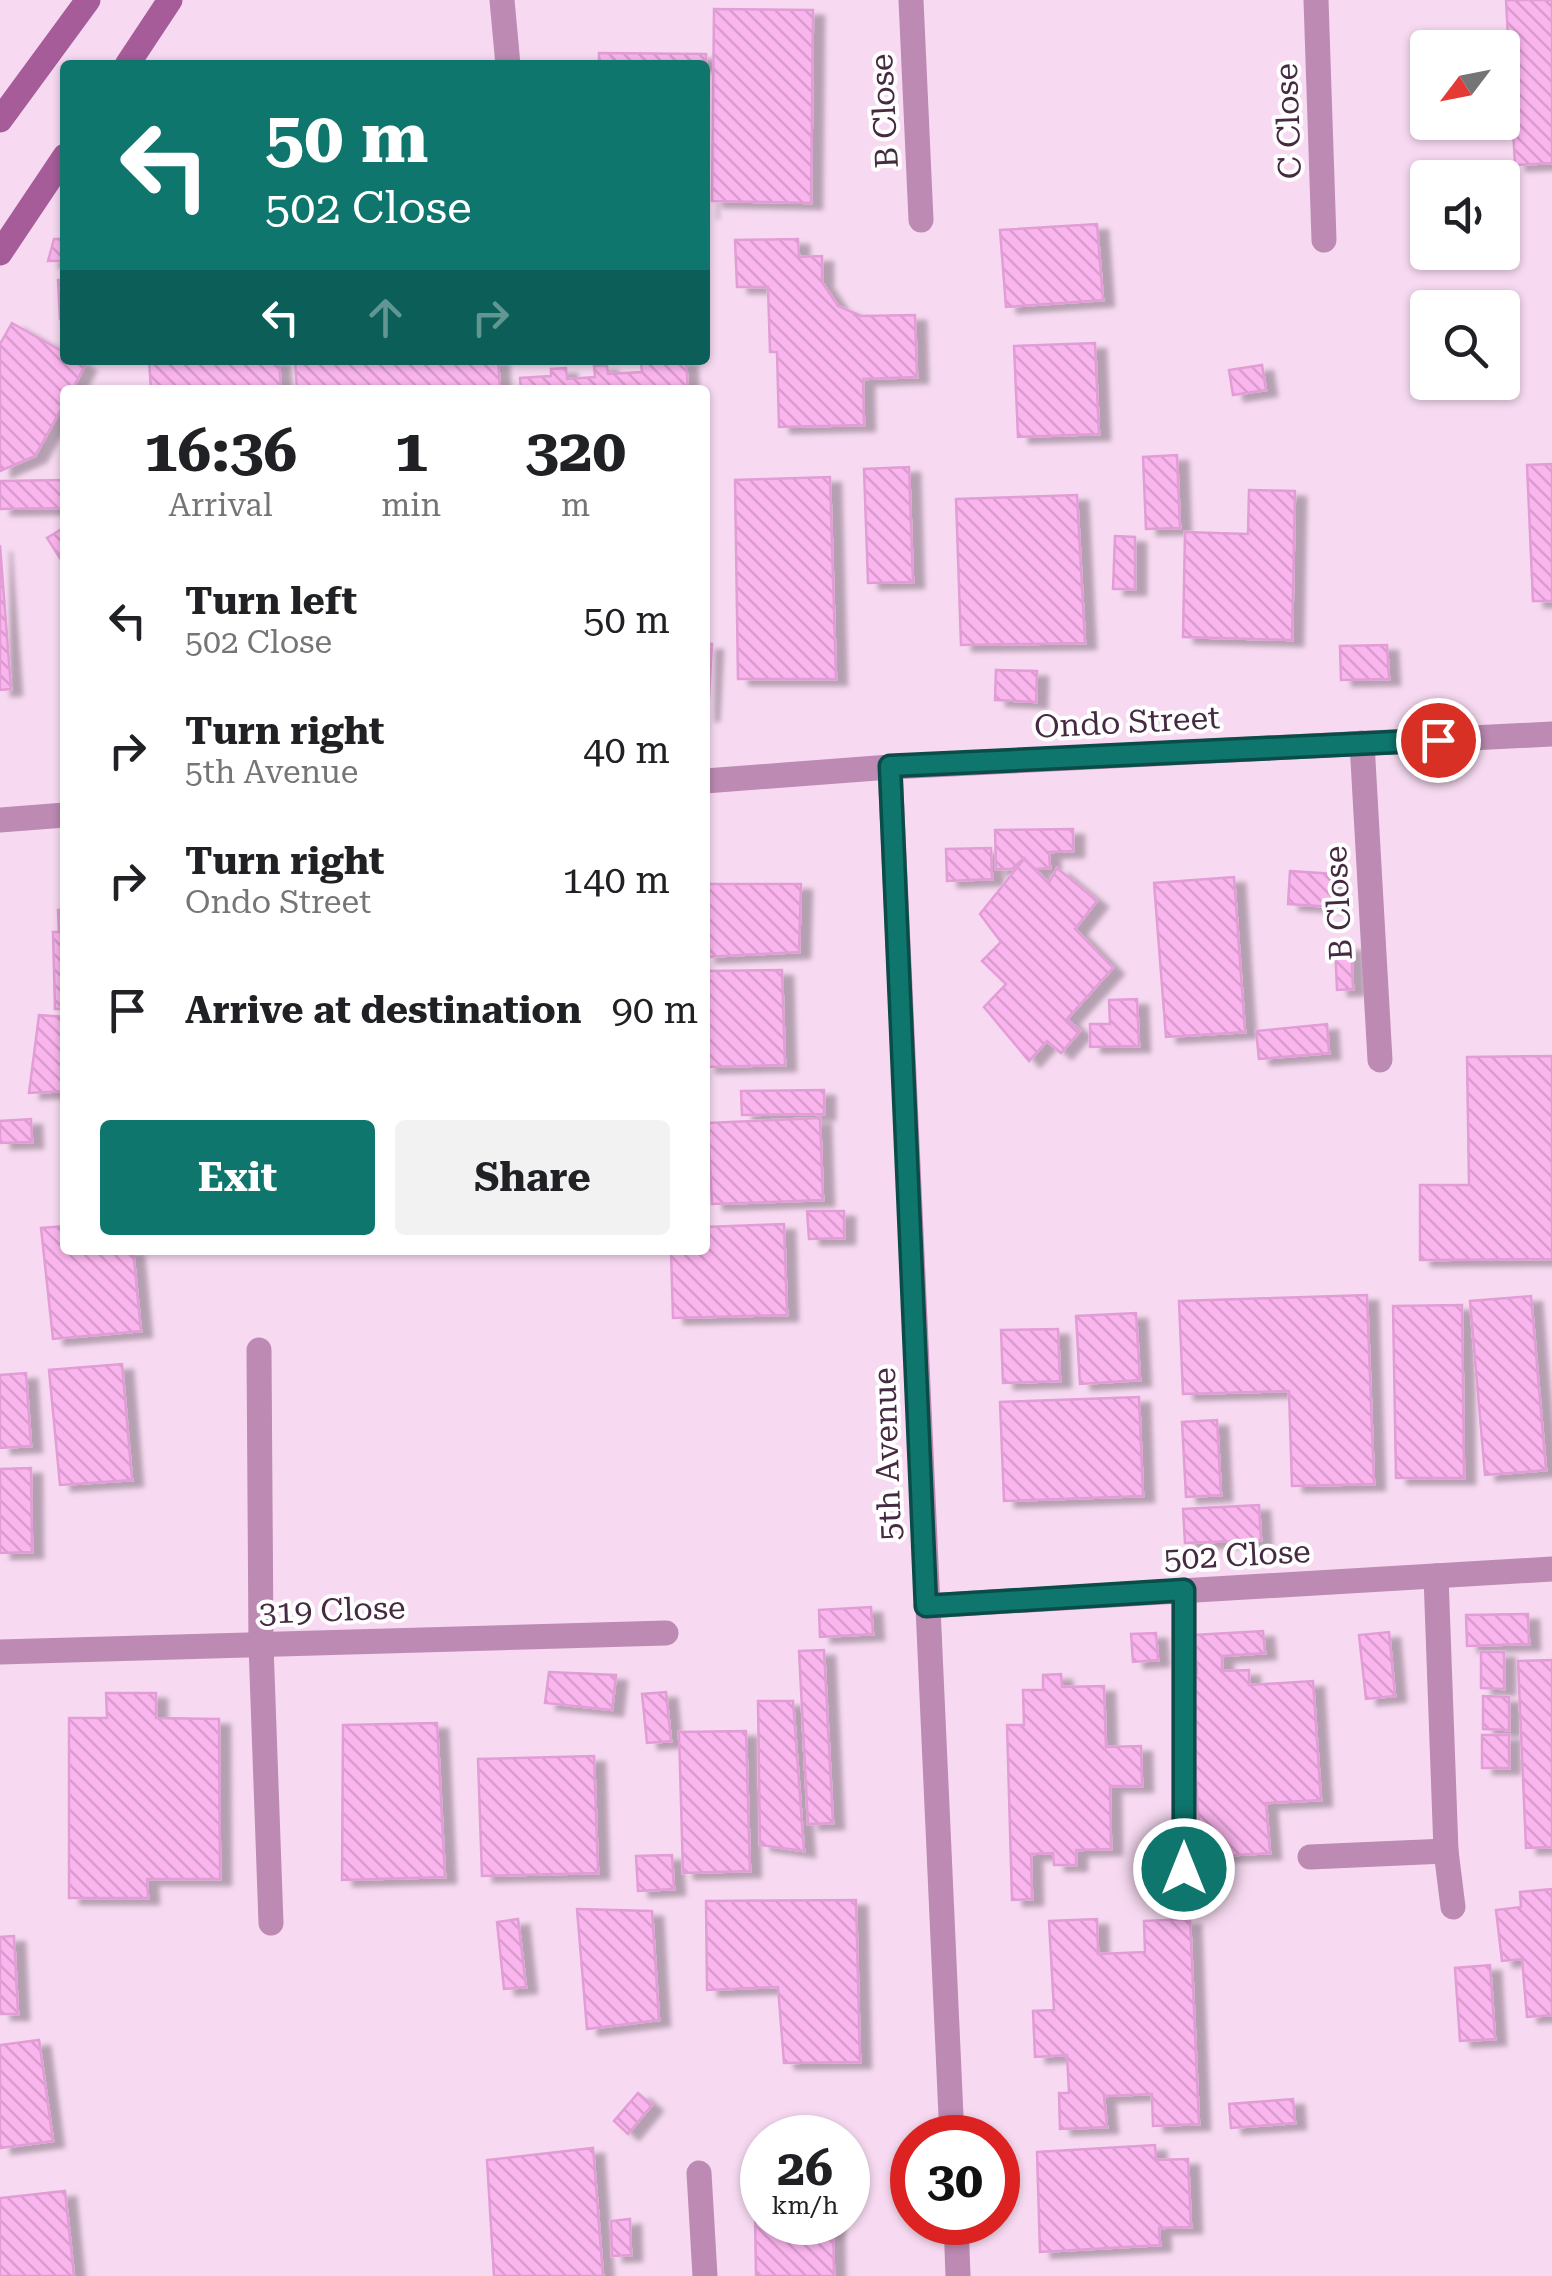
<!DOCTYPE html>
<style>
body{margin:0;font-family:"Roboto Serif",serif;background:#f2f2f2;color:#202124;height:100vh;display:flex;flex-direction:column;font-size:38px;white-space:nowrap}
*{box-sizing:border-box;margin:0}
p{font-size:32px;color:#757577}
.icon{flex:none;width:55px;height:55px;fill:none;stroke:currentColor;stroke-width:2;stroke-linecap:round;stroke-linejoin:round}
.map{position:relative;flex:1;overflow:hidden}
.sheet{position:absolute;left:60px;top:385px;width:650px;height:870px;display:flex;flex-direction:column;background:#fff;border-radius:10px;box-shadow:0 2px 8px #0004}
.sheet>*{flex:none}
.banner{position:absolute;left:60px;top:60px;width:650px;height:305px;border-radius:10px;box-shadow:0 2px 8px #0004;background:#0f766e;color:#fff;overflow:hidden}
.needle{width:65px;rotate:238deg}
.tools{position:absolute;left:1410px;top:30px;display:grid;gap:20px}
.tools a{display:grid;place-items:center;width:110px;height:110px;border-radius:10px;background:#fff;box-shadow:0 2px 8px #0004;font-size:50px}
.speed{position:absolute;left:740px;top:2115px;display:flex;gap:20px;font-size:50px;font-weight:700;text-align:center}
.speed>*{display:grid;place-content:center;width:130px;height:130px;border-radius:50%;background:#fff;box-shadow:0 2px 8px #0004;line-height:1}
.speed small{font-size:25px;font-weight:400}
.speed .limit{border:15px solid #d22;background:#fff;color:#111}
.pin{position:absolute;display:grid;place-items:center;width:85px;height:85px;color:#fff;margin:-42px;border:5px solid #fff;border-radius:50%;box-shadow:0 2px 10px #0007}
.me{position:absolute;width:110px;margin:-55px;rotate:0deg;stroke-linejoin:round;filter:drop-shadow(0 0 8px #0008)}
.turn{display:flex;align-items:center;gap:35px;height:210px;padding:0 40px;font-size:45px}
.turn .icon{width:130px;height:130px;stroke-width:2.5}
.turn b{display:block;font-size:70px;line-height:85px}
.lanes{display:flex;align-items:center;height:95px;padding:0 40px;background:#0003;justify-content:center;gap:50px;direction:ltr}
.lanes .off{opacity:.35}
.eta{display:flex;justify-content:space-evenly;align-items:center;height:170px;text-align:center}
.eta b{font-size:60px;font-weight:700;line-height:70px}
.action{display:flex;gap:20px;margin-top:auto;padding:20px 40px}
.action a{flex:1;height:115px;border-radius:10px;background:#0f766e;color:#fff;font-size:40px;font-weight:700;line-height:115px;text-align:center}
.action a+a{background:#f2f2f2;color:#202124}
ul{padding:0;list-style:none}
li{display:flex;align-items:center;gap:30px;height:130px;padding:0 40px}
li div{flex:1}
li b{display:block;font-size:38px}
li em{font-style:normal}
.map>svg:first-child{display:block}
.building{fill:url(#building-back-hatch);stroke:#e29dd6;stroke-width:2.5;filter:url(#shadow)}
.lines{fill:none;stroke-linecap:round;stroke-linejoin:round}
.street{stroke:#bc8ab3;stroke-width:25}
.secondary{stroke:#a55c99;stroke-width:25}
.route-casing{stroke:#0a4d48;stroke-width:25}
.route{stroke:#0f766e;stroke-width:18}
.labels{text-anchor:middle;dominant-baseline:central;stroke-width:8;stroke-linejoin:round;paint-order:stroke}
.street-label{font-size:32px;fill:#462a42;stroke:#fff}
</style>
<div class="map">
<svg width="1552" height="2276" viewBox="0 0 1552 2276">
<defs>
<pattern id="building-back-hatch" width="6" height="6" patternUnits="userSpaceOnUse" patternTransform="scale(2.5)"><rect width="6" height="6" fill="#fbb5ee"/><path d="M-1 5l2 2M0 0l6 6M5-1l2 2" fill="none" stroke="#d89ccd"/></pattern>
<filter id="shadow"><feDropShadow dx="11" dy="6" stdDeviation="2.5" flood-color="#0004"/></filter>
</defs>
<rect width="100%" height="100%" fill="#f7daf1"/>
<!-- building -->
<g class="building">
<path d="M 1506,0 L 1552,0 L 1552,163 L 1515,165 Z"/>
<path d="M 714,9 L 813,10 L 811,203 L 712,201 Z"/>
<path d="M 599,53 L 706,54 L 707,214 L 705,65 L 599,65 Z"/>
<path d="M 1097,224 L 1103,300 L 1006,307 L 1000,230 Z"/>
<path d="M 54,239 L 65,239 L 65,261 L 48,261 Z"/>
<path d="M 798,239 L 799,257 L 822,256 L 822,282 L 838,306 L 861,316 L 915,315 L 917,377 L 863,379 L 864,425 L 779,427 L 777,352 L 770,352 L 768,287 L 737,287 L 735,240 Z"/>
<path d="M 58,280 L 65,280 L 65,319 L 60,319 Z"/>
<path d="M 12,323 L 65,353 L 65,360 L 77,360 L 85,365 L 72,390 L 65,390 L 65,402 L 35,456 L 0,471 L 0,344 Z"/>
<path d="M 1095,343 L 1099,434 L 1018,437 L 1014,346 Z"/>
<path d="M 149,360 L 279,360 L 281,390 L 151,390 Z"/>
<path d="M 295,360 L 498,360 L 500,390 L 297,390 Z"/>
<path d="M 662,360 L 686,360 L 688,390 L 521,390 L 520,378 L 551,376 L 551,369 L 566,368 L 567,379 L 595,377 L 594,366 L 607,365 L 608,374 L 642,372 L 641,363 Z"/>
<path d="M 1262,365 L 1266,390 L 1233,395 L 1229,370 Z"/>
<path d="M 1177,455 L 1180,528 L 1146,529 L 1143,457 Z"/>
<path d="M 1552,464 L 1552,601 L 1533,601 L 1527,465 Z"/>
<path d="M 909,467 L 913,582 L 868,583 L 864,469 Z"/>
<path d="M 830,477 L 836,679 L 738,679 L 735,480 Z"/>
<path d="M 62,480 L 63,508 L 0,509 L 0,481 Z"/>
<path d="M 1249,490 L 1295,491 L 1292,640 L 1183,637 L 1185,532 L 1248,534 Z"/>
<path d="M 1077,495 L 1085,643 L 961,645 L 956,499 Z"/>
<path d="M 65,527 L 65,566 L 47,538 Z"/>
<path d="M 1115,536 L 1135,537 L 1135,589 L 1113,589 Z"/>
<path d="M 0,545 L 11,689 L 0,690 Z"/>
<path d="M 705,644 L 712,644 L 708,715 L 705,715 Z"/>
<path d="M 1387,645 L 1389,679 L 1341,680 L 1340,646 Z"/>
<path d="M 996,670 L 1037,671 L 1036,702 L 995,700 Z"/>
<path d="M 1073,829 L 1073,851 L 1049,852 L 1050,868 L 1035,869 L 1024,858 L 1012,869 L 996,869 L 995,830 Z"/>
<path d="M 991,848 L 992,879 L 947,881 L 946,849 Z"/>
<path d="M 1024,859 L 1049,883 L 1057,868 L 1097,901 L 1075,929 L 1113,968 L 1067,1019 L 1080,1031 L 1061,1053 L 1047,1041 L 1029,1061 L 984,1007 L 1006,984 L 982,961 L 1001,942 L 980,914 Z"/>
<path d="M 1290,871 L 1335,874 L 1334,907 L 1288,904 Z"/>
<path d="M 1234,877 L 1245,1032 L 1166,1037 L 1154,883 Z"/>
<path d="M 705,884 L 801,884 L 799,952 L 705,957 Z"/>
<path d="M 58,910 L 65,910 L 65,1009 L 55,1009 L 53,932 L 59,932 Z"/>
<path d="M 1351,945 L 1353,989 L 1337,990 L 1335,946 Z"/>
<path d="M 782,970 L 785,1065 L 705,1067 L 705,971 Z"/>
<path d="M 1137,999 L 1139,1046 L 1090,1047 L 1090,1024 L 1110,1024 L 1109,1000 Z"/>
<path d="M 39,1015 L 65,1017 L 65,1091 L 29,1093 Z"/>
<path d="M 1327,1024 L 1329,1053 L 1259,1059 L 1256,1031 Z"/>
<path d="M 1552,1056 L 1552,1259 L 1420,1260 L 1420,1185 L 1469,1185 L 1467,1057 Z"/>
<path d="M 824,1090 L 824,1114 L 742,1115 L 741,1091 Z"/>
<path d="M 820,1118 L 823,1200 L 712,1204 L 708,1123 Z"/>
<path d="M 31,1119 L 32,1142 L 0,1143 L 0,1121 Z"/>
<path d="M 807,1211 L 844,1211 L 844,1238 L 809,1239 Z"/>
<path d="M 784,1224 L 787,1315 L 673,1318 L 671,1250 L 705,1250 L 705,1227 Z"/>
<path d="M 65,1226 L 65,1250 L 133,1250 L 141,1331 L 53,1339 L 41,1228 Z"/>
<path d="M 1367,1295 L 1374,1484 L 1292,1486 L 1289,1391 L 1183,1394 L 1179,1301 Z"/>
<path d="M 1531,1296 L 1546,1470 L 1485,1475 L 1470,1301 Z"/>
<path d="M 1462,1305 L 1464,1478 L 1396,1478 L 1393,1306 Z"/>
<path d="M 1136,1313 L 1140,1380 L 1080,1384 L 1076,1316 Z"/>
<path d="M 1058,1329 L 1060,1381 L 1003,1383 L 1001,1330 Z"/>
<path d="M 122,1364 L 132,1480 L 60,1485 L 49,1370 Z"/>
<path d="M 26,1373 L 31,1446 L 0,1448 L 0,1375 Z"/>
<path d="M 1139,1397 L 1143,1496 L 1004,1501 L 1000,1402 Z"/>
<path d="M 1217,1420 L 1221,1495 L 1186,1497 L 1182,1422 Z"/>
<path d="M 31,1468 L 32,1552 L 0,1553 L 0,1469 Z"/>
<path d="M 1259,1505 L 1261,1540 L 1185,1543 L 1183,1509 Z"/>
<path d="M 871,1607 L 873,1634 L 820,1637 L 819,1610 Z"/>
<path d="M 1528,1614 L 1529,1644 L 1467,1646 L 1466,1615 Z"/>
<path d="M 1263,1631 L 1265,1653 L 1222,1656 L 1222,1671 L 1249,1670 L 1249,1685 L 1313,1681 L 1321,1800 L 1266,1803 L 1270,1853 L 1201,1857 L 1189,1673 L 1197,1673 L 1194,1635 Z"/>
<path d="M 1389,1632 L 1395,1696 L 1366,1699 L 1359,1635 Z"/>
<path d="M 1156,1633 L 1158,1660 L 1133,1662 L 1131,1634 Z"/>
<path d="M 824,1650 L 833,1823 L 808,1824 L 799,1651 Z"/>
<path d="M 1481,1652 L 1504,1652 L 1504,1689 L 1481,1688 Z"/>
<path d="M 1552,1660 L 1552,1847 L 1526,1848 L 1518,1661 Z"/>
<path d="M 549,1672 L 616,1675 L 612,1710 L 545,1703 Z"/>
<path d="M 1061,1674 L 1062,1687 L 1104,1686 L 1106,1747 L 1141,1746 L 1142,1786 L 1110,1786 L 1111,1849 L 1076,1850 L 1076,1865 L 1054,1865 L 1053,1853 L 1031,1854 L 1032,1899 L 1012,1900 L 1007,1725 L 1024,1725 L 1023,1690 L 1043,1690 L 1043,1675 Z"/>
<path d="M 666,1692 L 671,1741 L 647,1743 L 642,1694 Z"/>
<path d="M 106,1693 L 156,1693 L 156,1718 L 219,1719 L 220,1879 L 147,1879 L 148,1898 L 69,1898 L 69,1718 L 107,1718 Z"/>
<path d="M 1483,1696 L 1509,1697 L 1509,1730 L 1483,1729 Z"/>
<path d="M 758,1701 L 793,1701 L 804,1851 L 760,1845 Z"/>
<path d="M 437,1723 L 445,1877 L 342,1880 L 343,1725 Z"/>
<path d="M 746,1731 L 750,1871 L 683,1873 L 679,1732 Z"/>
<rect x="1482" y="1735" width="27" height="33"/>
<path d="M 594,1756 L 598,1873 L 482,1876 L 478,1759 Z"/>
<path d="M 672,1855 L 674,1889 L 638,1891 L 636,1856 Z"/>
<path d="M 1552,1889 L 1552,2015 L 1527,2017 L 1522,1959 L 1502,1961 L 1496,1910 L 1521,1907 L 1520,1892 Z"/>
<path d="M 856,1900 L 860,2062 L 784,2063 L 778,1987 L 707,1990 L 706,1901 Z"/>
<path d="M 577,1909 L 652,1911 L 659,2020 L 587,2029 Z"/>
<path d="M 518,1919 L 526,1987 L 504,1989 L 497,1922 Z"/>
<path d="M 1097,1919 L 1098,1954 L 1145,1952 L 1144,1921 L 1190,1919 L 1199,2124 L 1153,2126 L 1152,2094 L 1104,2096 L 1107,2127 L 1060,2129 L 1059,2093 L 1069,2093 L 1067,2055 L 1035,2057 L 1033,2011 L 1054,2010 L 1049,1921 Z"/>
<path d="M 14,1936 L 18,2014 L 0,2014 L 0,1937 Z"/>
<path d="M 1490,1965 L 1495,2039 L 1460,2041 L 1455,1968 Z"/>
<path d="M 39,2040 L 53,2141 L 0,2148 L 0,2045 Z"/>
<path d="M 638,2093 L 652,2105 L 628,2134 L 614,2121 Z"/>
<path d="M 1293,2099 L 1295,2123 L 1231,2128 L 1229,2104 Z"/>
<path d="M 1155,2145 L 1156,2160 L 1188,2159 L 1191,2227 L 1159,2228 L 1160,2245 L 1040,2252 L 1037,2152 Z"/>
<path d="M 593,2148 L 603,2276 L 494,2276 L 487,2160 Z"/>
<path d="M 754,2148 L 762,2148 L 762,2222 L 833,2222 L 834,2276 L 756,2276 Z"/>
<path d="M 65,2191 L 74,2276 L 0,2276 L 0,2198 Z"/>
<path d="M 630,2219 L 631,2255 L 612,2256 L 611,2221 Z"/>
</g>
<g class="lines">
<!-- street -->
<g class="street">
<path d="M 502,0 L 508,65"/>
<path d="M 911,0 L 921,220"/>
<path d="M 1316,0 L 1324,240"/>
<path d="M 1362,743 L 1380,1060"/>
<path d="M 890,767 L 952,2138"/>
<path d="M 705,781 L 890,767 L 1552,734"/>
<path d="M 0,820 L 65,815"/>
<path d="M 259,1350 L 261,1645 L 271,1923"/>
<path d="M 1436,1576 L 1446,1851 L 1453,1907"/>
<path d="M 926,1606 L 1552,1569"/>
<path d="M 0,1652 L 666,1633"/>
<path d="M 1310,1857 L 1446,1851"/>
<path d="M 1184,1869 L 1184,1590"/>
<path d="M 699,2173 L 705,2276"/>
<path d="M 956,2222 L 958,2276"/>
</g>
<!-- secondary -->
<g class="secondary">
<path d="M 127,65 L 170,0"/>
<path d="M 0,120 L 88,0"/>
<path d="M 0,253 L 65,156"/>
</g>
</g>
<g class="lines">
<!-- route casing -->
<g class="route-casing">
<path id="route" d="M 1184,1869 L 1184,1590 L 926,1606 L 890,766 L 1438,740"/>
</g>
<!-- route -->
<use href="#route" class="route"/>
</g>
<g class="labels">
<!-- street labels -->
<g class="street-label">
<text transform="translate(884 111) rotate(-93)">B Close</text>
<text transform="translate(1288 121) rotate(-92)">C Close</text>
<text transform="translate(1127 722) rotate(-3)">Ondo Street</text>
<text transform="translate(1338 903) rotate(-93)">B Close</text>
<text transform="translate(887 1454) rotate(-92)">5th Avenue</text>
<text transform="translate(1237 1555) rotate(-3)">502 Close</text>
<text transform="translate(332 1610) rotate(-2)">319 Close</text>
</g>
</g>
</svg>
<div class="tools">
<a><svg class="needle" viewBox="-14 -14 28 28"><path d="M0-13l5 13h-10z" fill="#e53935"/><path d="M0 13l5-13h-10z" fill="#757577"/></svg></a>
<a><svg class="icon" aria-label="sound" viewBox="0 0 24 24"><path d="M4 9h4l5-4v14l-5-4H4zM17 9q2 3 0 6"/></svg></a>
<a><svg class="icon" aria-label="search" viewBox="0 0 24 24"><circle cx="10" cy="10" r="6"/><path d="M15 15l6 6"/></svg></a>
</div>
<div class="speed"><div>26<small>km/h</small></div><div class="limit">30</div></div>
<div class="pin" style="left:1438px;top:740px;background:#d93025"><svg class="icon" aria-label="arrive" viewBox="0 0 24 24"><path d="M6 21V4h12l-3 4 3 4H6"/></svg></div>
<svg class="me" style="left:1184px;top:1869px" viewBox="-20 -20 40 40"><circle r="17" fill="#0f766e" stroke="#fff" stroke-width="3"/><path d="M0-11L8 9 0 5-8 9z" fill="#fff"/></svg>
<div class="banner">
<div class="turn"><svg class="icon" aria-label="left" viewBox="0 0 24 24"><path d="M17 20v-9H6M10 6l-5 5 5 5"/></svg><div><b>50 m</b>502 Close</div></div>
<div class="lanes"><svg class="icon" aria-label="left" viewBox="0 0 24 24"><path d="M17 20v-9H6M10 6l-5 5 5 5"/></svg><svg class="icon off" aria-label="ahead" viewBox="0 0 24 24"><path d="M12 20V5M6 11l6-6 6 6"/></svg><svg class="icon off" aria-label="right" viewBox="0 0 24 24"><path d="M7 20v-9h11M14 6l5 5-5 5"/></svg></div>
</div>
<section class="sheet">
<div class="eta">
<div><b>16:36</b><p>Arrival</p></div>
<div><b>1</b><p>min</p></div>
<div><b>320</b><p>m</p></div>
</div>
<ul>
<li><svg class="icon" aria-label="left" viewBox="0 0 24 24"><path d="M17 20v-9H6M10 6l-5 5 5 5"/></svg><div><b>Turn left</b><p>502 Close</p></div><em>50 m</em></li>
<li><svg class="icon" aria-label="right" viewBox="0 0 24 24"><path d="M7 20v-9h11M14 6l5 5-5 5"/></svg><div><b>Turn right</b><p>5th Avenue</p></div><em>40 m</em></li>
<li><svg class="icon" aria-label="right" viewBox="0 0 24 24"><path d="M7 20v-9h11M14 6l5 5-5 5"/></svg><div><b>Turn right</b><p>Ondo Street</p></div><em>140 m</em></li>
<li><svg class="icon" aria-label="arrive" viewBox="0 0 24 24"><path d="M6 21V4h12l-3 4 3 4H6"/></svg><div><b>Arrive at destination</b></div><em>90 m</em></li>
</ul>
<div class="action"><a>Exit</a><a>Share</a></div>
</section>
</div>
